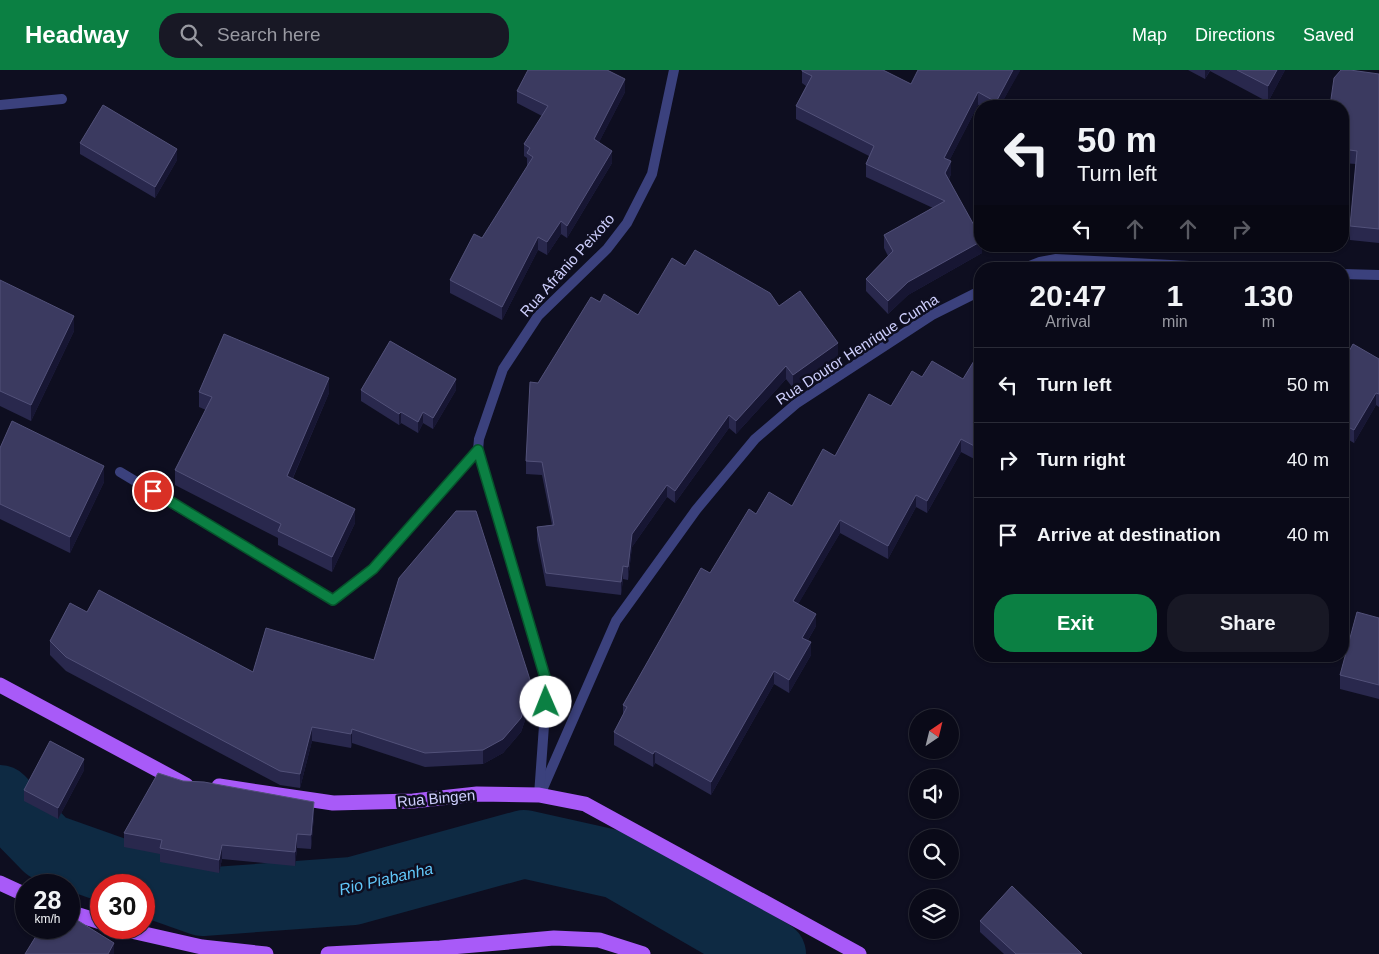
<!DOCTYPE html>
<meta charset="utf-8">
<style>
body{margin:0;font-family:Arial,sans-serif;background:#181825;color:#f1f3f6;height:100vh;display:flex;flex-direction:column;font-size:19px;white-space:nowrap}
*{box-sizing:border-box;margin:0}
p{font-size:16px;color:#999aa2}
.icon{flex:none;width:28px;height:28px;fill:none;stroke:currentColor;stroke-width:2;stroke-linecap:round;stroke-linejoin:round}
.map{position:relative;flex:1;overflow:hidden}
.side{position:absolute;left:974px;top:192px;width:375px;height:400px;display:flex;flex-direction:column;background:#0a0a18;border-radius:20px;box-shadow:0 1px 4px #0004,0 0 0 1px #2a2b37}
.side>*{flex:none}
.top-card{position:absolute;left:974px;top:30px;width:375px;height:152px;border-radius:20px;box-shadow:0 1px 4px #0004,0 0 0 1px #2a2b37;background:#0a0a18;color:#f1f3f6;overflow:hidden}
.needle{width:32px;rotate:35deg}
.fabs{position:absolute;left:909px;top:639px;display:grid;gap:10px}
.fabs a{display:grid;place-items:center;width:50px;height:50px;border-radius:50%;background:#0a0a18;box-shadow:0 1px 4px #0004,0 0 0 1px #2a2b37;font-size:25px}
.speed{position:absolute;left:15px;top:804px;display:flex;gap:10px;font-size:25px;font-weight:700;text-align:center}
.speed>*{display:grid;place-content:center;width:65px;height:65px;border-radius:50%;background:#0a0a18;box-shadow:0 1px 4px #0004,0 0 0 1px #2a2b37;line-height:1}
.speed small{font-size:12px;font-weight:400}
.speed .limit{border:8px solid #d22;background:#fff;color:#111}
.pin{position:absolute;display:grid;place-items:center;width:42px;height:42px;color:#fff;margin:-21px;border:2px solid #fff;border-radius:50%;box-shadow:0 1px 5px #0007}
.me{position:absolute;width:55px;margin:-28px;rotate:359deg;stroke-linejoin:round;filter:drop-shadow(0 0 4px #0008)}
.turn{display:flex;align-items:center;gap:18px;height:105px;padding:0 20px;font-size:22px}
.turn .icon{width:65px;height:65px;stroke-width:2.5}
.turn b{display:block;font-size:35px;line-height:42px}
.lanes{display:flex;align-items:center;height:48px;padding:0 20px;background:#0003;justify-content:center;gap:25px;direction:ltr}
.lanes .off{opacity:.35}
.eta{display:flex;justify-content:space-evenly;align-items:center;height:85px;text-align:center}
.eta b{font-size:30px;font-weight:800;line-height:35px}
.primary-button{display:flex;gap:10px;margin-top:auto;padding:10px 20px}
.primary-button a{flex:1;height:58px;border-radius:20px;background:#0b8043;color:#fff;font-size:20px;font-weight:800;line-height:58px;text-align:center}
.primary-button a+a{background:#181825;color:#f1f3f6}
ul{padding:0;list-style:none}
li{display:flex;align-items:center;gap:15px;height:75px;padding:0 20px;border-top:1px solid #2a2b37}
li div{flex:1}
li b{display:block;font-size:19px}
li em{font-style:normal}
header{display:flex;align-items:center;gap:30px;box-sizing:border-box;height:70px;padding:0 25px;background:#0b8043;color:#fff}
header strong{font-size:24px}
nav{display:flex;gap:28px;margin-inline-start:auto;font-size:18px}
.search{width:350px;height:45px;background:#181825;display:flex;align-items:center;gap:12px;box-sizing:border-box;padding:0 18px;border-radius:20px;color:#999aa2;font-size:19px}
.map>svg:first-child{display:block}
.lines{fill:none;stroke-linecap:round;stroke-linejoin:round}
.river{stroke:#0e2a43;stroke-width:68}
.street{stroke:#3b417d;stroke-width:10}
.primary{stroke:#a85af8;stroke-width:15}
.wall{fill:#29284d}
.shaded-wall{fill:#171633}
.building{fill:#3b3a60;stroke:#525179}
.route-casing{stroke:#07532c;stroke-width:12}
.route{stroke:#0b8043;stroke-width:9}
.labels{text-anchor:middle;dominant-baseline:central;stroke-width:5;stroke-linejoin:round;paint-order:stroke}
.street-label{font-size:15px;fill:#cecffd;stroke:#0e0e20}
.water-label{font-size:16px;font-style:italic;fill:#61c6f8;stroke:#0e0e20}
</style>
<header>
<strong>Headway</strong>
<div class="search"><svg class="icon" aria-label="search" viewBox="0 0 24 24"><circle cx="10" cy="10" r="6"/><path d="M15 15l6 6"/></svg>Search here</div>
<nav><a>Map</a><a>Directions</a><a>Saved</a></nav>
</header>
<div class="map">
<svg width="1379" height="884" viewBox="0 0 1379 884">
<rect width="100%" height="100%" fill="#0e0e20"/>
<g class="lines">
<!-- river -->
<path class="river" d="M 0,729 L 47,777 L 202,832 L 353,821 L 524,774 L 618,795 L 772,884"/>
<!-- street -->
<g class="street">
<path d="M 0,35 L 62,29"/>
<path d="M 1022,199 L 1040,192 L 1056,189 L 1247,199"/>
<path d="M 1342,204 L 1379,205"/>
<path d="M 120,402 L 333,530 L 373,499 L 478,380"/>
<path d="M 543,718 L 616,551 L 696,440 L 755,369 L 797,333 L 932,245 L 980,221"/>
<path d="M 539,725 L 547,614 L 478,380 L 479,369 L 503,299 L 538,246 L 607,179 L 627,153 L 652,104 L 674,0"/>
</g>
<!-- primary -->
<g class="primary">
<path d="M 0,615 L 186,715"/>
<path d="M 219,716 L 333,733 L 413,731 L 477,724 L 539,725 L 585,734 L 859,884"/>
<path d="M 0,813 L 26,825"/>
<path d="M 69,842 L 101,852"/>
<path d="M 118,858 L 202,877 L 266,884"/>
<path d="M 328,884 L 440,878 L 554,868 L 599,870 L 643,884"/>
</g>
</g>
<!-- wall -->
<g class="wall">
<path d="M 1020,0 L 1000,36 L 981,36 L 978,35 L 949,91 L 951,104 L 949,109 L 982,176 L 982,183 L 908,225 L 888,244 L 866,221 L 866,209 L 888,186 L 884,178 L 884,165 L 933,138 L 866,107 L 866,94 L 869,86 L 796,49 L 796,36 L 806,16 L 802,13 L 802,1 L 911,14 Z"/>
<path d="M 1188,0 L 1285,0 L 1268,32 L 1210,1 L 1205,9 Z"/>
<path d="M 1379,4 L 1379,173 L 1350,170 L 1350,156 L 1356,94 L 1342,93 L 1342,36 Z"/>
<path d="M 517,21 L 625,22 L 599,72 L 612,93 L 567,168 L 561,164 L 547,185 L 538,180 L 502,250 L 450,223 L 450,210 L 482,168 L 528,96 L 527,96 L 527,88 L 524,86 L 524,74 L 542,46 L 517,33 Z"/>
<path d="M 80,73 L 177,90 L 155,128 L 80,84 Z"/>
<path d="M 685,196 L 779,236 L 838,286 L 793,318 L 786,309 L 736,364 L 729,358 L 675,433 L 667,427 L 632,477 L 628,510 L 623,509 L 621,525 L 546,516 L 537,470 L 537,457 L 552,455 L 542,405 L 526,404 L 526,391 L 538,313 L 600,232 L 638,245 Z"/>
<path d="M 0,210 L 74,261 L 31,351 L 0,336 Z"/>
<path d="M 980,281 L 980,392 L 961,382 L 927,443 L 916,437 L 888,489 L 840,463 L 798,534 L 816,556 L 808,570 L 811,585 L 789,623 L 774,614 L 711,725 L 655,693 L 653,697 L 614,675 L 614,662 L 623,645 L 623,635 L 710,503 L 756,444 L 792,436 L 835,386 L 891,336 L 922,307 L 963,309 Z"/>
<path d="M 1342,282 L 1347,285 L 1379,289 L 1379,337 L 1376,335 L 1354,373 L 1342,366 Z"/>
<path d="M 361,320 L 456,320 L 433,359 L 423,353 L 418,363 L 401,353 L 399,355 L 361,331 Z"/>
<path d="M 199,322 L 329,323 L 293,408 L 355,453 L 332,502 L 278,475 L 278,468 L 175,415 L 175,400 L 206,340 L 199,337 Z"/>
<path d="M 0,378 L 104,412 L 70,483 L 0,449 Z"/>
<path d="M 87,542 L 253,602 L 374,590 L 532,630 L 521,662 L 503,683 L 483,694 L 425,697 L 352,673 L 351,678 L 312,671 L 300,718 L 280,715 L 66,601 L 50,585 L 50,571 Z"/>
<path d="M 1379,548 L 1379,629 L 1340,619 L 1340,605 Z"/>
<path d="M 84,700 L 58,749 L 24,731 L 24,720 Z"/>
<path d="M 183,711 L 314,746 L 311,779 L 297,778 L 295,796 L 222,789 L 219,803 L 160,792 L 160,784 L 124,777 L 124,763 Z"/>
<path d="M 980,851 L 1082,884 L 1004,884 L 980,862 Z"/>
</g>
<!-- shaded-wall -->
<g class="shaded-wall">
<path d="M 1013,0 L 1020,0 L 1020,1 L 1000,36 L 996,36 L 996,32 Z"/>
<path d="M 1205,0 L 1210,0 L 1205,9 Z"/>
<path d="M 1277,0 L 1285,0 L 1268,32 L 1268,16 Z"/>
<path d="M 625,9 L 625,22 L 594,82 L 594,69 Z"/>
<path d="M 978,22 L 978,35 L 944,101 L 944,88 Z"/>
<path d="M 177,79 L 177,90 L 155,128 L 155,117 Z"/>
<path d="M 612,81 L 612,93 L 567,168 L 567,156 Z"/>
<path d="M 951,91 L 951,104 L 945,116 L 945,103 Z"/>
<path d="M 561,151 L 561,164 L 547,185 L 547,172 Z"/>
<path d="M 538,167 L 538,180 L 502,250 L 502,237 Z"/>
<path d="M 980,172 L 980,176 L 982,176 L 982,183 L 908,225 L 888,244 L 888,231 L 908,212 Z"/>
<path d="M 74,246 L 74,261 L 31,351 L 31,335 Z"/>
<path d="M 838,273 L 838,286 L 793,318 L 793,305 Z"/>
<path d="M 786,296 L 786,309 L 736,364 L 736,351 Z"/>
<path d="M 329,308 L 329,323 L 287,421 L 287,406 Z"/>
<path d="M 456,309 L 456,320 L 433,359 L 433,348 Z"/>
<path d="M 1376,323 L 1376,335 L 1354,373 L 1354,360 Z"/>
<path d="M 401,342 L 401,353 L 399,355 L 399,344 Z"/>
<path d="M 423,342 L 423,353 L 418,363 L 418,352 Z"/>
<path d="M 729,345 L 729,358 L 675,433 L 675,421 Z"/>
<path d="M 961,369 L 961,382 L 927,443 L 927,431 Z"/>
<path d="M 104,396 L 104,412 L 70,483 L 70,467 Z"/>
<path d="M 667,415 L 667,427 L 632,477 L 628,510 L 628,497 L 632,464 Z"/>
<path d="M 916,425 L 916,437 L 888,489 L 888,476 Z"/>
<path d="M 355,439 L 355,453 L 332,502 L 332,487 Z"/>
<path d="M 840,450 L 840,463 L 793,543 L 793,531 Z"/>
<path d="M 623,496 L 623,509 L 621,525 L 621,512 Z"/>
<path d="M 816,544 L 816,556 L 802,580 L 802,568 Z"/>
<path d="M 811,572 L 811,585 L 789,623 L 789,610 Z"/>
<path d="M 774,601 L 774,614 L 711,725 L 711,712 Z"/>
<path d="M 532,616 L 532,630 L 521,662 L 503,683 L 483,694 L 483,680 Z"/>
<path d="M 312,657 L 312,671 L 300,718 L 300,704 Z"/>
<path d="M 352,659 L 352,673 L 351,678 L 351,664 Z"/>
<path d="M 655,681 L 655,693 L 653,697 L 653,684 Z"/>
<path d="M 84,689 L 84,700 L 58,749 L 58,738 Z"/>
<path d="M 314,732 L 314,746 L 311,779 L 311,765 Z"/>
<path d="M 297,764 L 297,778 L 295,796 L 295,782 Z"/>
<path d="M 222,775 L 222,789 L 219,803 L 219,790 Z"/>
<path d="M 114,873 L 114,884 L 108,884 Z"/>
</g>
<!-- building -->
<g class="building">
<path d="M 528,0 L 607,0 L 625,9 L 594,69 L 612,81 L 567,156 L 561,151 L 547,172 L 538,167 L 502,237 L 450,210 L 474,164 L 482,168 L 533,87 L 527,83 L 530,78 L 524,74 L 548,36 L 517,21 Z"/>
<path d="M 802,0 L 883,0 L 911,14 L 918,0 L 1013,0 L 996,32 L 978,22 L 944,88 L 951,91 L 945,103 L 980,166 L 980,172 L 908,212 L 888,231 L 866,209 L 893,181 L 884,165 L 945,131 L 866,94 L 874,76 L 796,36 L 812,6 L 802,1 Z"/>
<path d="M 1237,0 L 1277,0 L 1268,16 Z"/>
<path d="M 1341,0 L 1350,0 L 1379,4 L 1379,159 L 1350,156 L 1357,81 L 1342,79 L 1342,50 L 1343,44 L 1342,43 L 1342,36 L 1330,36 L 1334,8 Z"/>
<path d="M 103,35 L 177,79 L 155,117 L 80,73 Z"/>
<path d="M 695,180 L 770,223 L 779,236 L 800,221 L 838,273 L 793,305 L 786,296 L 736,351 L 729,345 L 675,421 L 667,415 L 632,464 L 628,497 L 623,496 L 621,512 L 546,503 L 537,457 L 554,455 L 542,392 L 526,391 L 530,312 L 538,313 L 591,227 L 600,232 L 604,224 L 638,245 L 672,188 L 685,196 Z"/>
<path d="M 0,210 L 74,246 L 31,335 L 0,321 Z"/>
<path d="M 224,264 L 329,308 L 287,406 L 355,439 L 332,487 L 278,461 L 281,454 L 175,400 L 212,327 L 199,322 Z"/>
<path d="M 390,271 L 456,309 L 433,348 L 423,342 L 418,352 L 401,342 L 399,344 L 361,320 Z"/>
<path d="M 1353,274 L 1379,289 L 1379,324 L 1376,323 L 1354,360 L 1342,354 L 1342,282 L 1347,285 Z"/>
<path d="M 980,281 L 980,379 L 961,369 L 927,431 L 916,425 L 888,476 L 840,450 L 793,531 L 816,544 L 802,568 L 811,572 L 789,610 L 774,601 L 711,712 L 655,681 L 653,684 L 614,662 L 627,637 L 623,635 L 701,498 L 710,503 L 749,439 L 756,444 L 769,422 L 792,436 L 823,379 L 835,386 L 869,324 L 891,336 L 912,301 L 922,307 L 932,291 L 963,309 Z"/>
<path d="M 12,351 L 104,396 L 70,467 L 0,434 L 0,378 Z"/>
<path d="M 456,441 L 476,441 L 532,616 L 521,648 L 503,669 L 483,680 L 425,683 L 352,659 L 351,664 L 312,657 L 300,704 L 280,701 L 66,587 L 50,571 L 70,533 L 87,542 L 99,520 L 253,602 L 266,558 L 374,590 L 399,508 Z"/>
<path d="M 1357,542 L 1379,548 L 1379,615 L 1340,605 Z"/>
<path d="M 50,671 L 84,689 L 58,738 L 24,720 Z"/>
<path d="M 158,703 L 183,711 L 204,712 L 314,732 L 311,765 L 297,764 L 295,782 L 222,775 L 219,790 L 160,778 L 162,770 L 124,763 Z"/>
<path d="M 1012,816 L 1082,884 L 1016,884 L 980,851 Z"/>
<path d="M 69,845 L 114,873 L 108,884 L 25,884 L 41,858 L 69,858 Z"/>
</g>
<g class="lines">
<!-- route casing -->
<g class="route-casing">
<path id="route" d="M 153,421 L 333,530 L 373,499 L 478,380 L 547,614 L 546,632"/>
</g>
<!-- route -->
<use href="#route" class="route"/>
</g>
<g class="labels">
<!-- street labels -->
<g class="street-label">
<text transform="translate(567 195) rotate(-48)">Rua Afrânio Peixoto</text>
<text transform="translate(857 279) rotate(-33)">Rua Doutor Henrique Cunha</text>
<text transform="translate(436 728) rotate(-5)">Rua Bingen</text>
</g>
<!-- water labels -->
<g class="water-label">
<text transform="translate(386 809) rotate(-13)">Rio Piabanha</text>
</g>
</g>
</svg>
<div class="fabs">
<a><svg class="needle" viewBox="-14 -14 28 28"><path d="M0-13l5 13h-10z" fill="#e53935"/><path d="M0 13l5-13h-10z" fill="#999aa2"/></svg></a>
<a><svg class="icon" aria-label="sound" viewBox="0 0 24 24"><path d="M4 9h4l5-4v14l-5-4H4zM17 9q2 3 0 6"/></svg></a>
<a><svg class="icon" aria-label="search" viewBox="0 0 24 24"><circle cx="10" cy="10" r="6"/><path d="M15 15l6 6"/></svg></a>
<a><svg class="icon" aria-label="layers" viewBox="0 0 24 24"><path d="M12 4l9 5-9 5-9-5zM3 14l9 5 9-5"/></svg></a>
</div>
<div class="speed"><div>28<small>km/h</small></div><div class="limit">30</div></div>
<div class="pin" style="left:153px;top:421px;background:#d93025"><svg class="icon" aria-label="arrive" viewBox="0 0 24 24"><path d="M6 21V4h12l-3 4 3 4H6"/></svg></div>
<svg class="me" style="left:546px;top:632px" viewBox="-20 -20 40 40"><circle r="19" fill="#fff"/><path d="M0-13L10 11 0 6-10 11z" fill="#0b8043"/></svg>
<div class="top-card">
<div class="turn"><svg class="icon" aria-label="left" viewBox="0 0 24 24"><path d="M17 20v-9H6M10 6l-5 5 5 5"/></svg><div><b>50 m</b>Turn left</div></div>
<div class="lanes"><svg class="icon" aria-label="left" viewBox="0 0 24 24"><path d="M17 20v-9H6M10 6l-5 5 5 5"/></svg><svg class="icon off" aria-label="ahead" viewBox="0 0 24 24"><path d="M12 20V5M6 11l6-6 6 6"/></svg><svg class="icon off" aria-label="ahead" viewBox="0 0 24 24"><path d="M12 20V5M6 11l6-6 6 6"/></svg><svg class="icon off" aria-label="right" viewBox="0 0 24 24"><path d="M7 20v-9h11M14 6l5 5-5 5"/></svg></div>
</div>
<section class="side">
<div class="eta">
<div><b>20:47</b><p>Arrival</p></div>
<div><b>1</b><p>min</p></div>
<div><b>130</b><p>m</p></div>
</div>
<ul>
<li><svg class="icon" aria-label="left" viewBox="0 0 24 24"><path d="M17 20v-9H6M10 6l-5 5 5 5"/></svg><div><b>Turn left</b></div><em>50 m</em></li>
<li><svg class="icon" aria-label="right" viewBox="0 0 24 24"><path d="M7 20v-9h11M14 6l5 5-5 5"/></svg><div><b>Turn right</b></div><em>40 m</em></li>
<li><svg class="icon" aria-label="arrive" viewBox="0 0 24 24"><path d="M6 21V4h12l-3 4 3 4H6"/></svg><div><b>Arrive at destination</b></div><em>40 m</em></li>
</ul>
<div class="primary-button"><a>Exit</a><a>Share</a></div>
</section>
</div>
